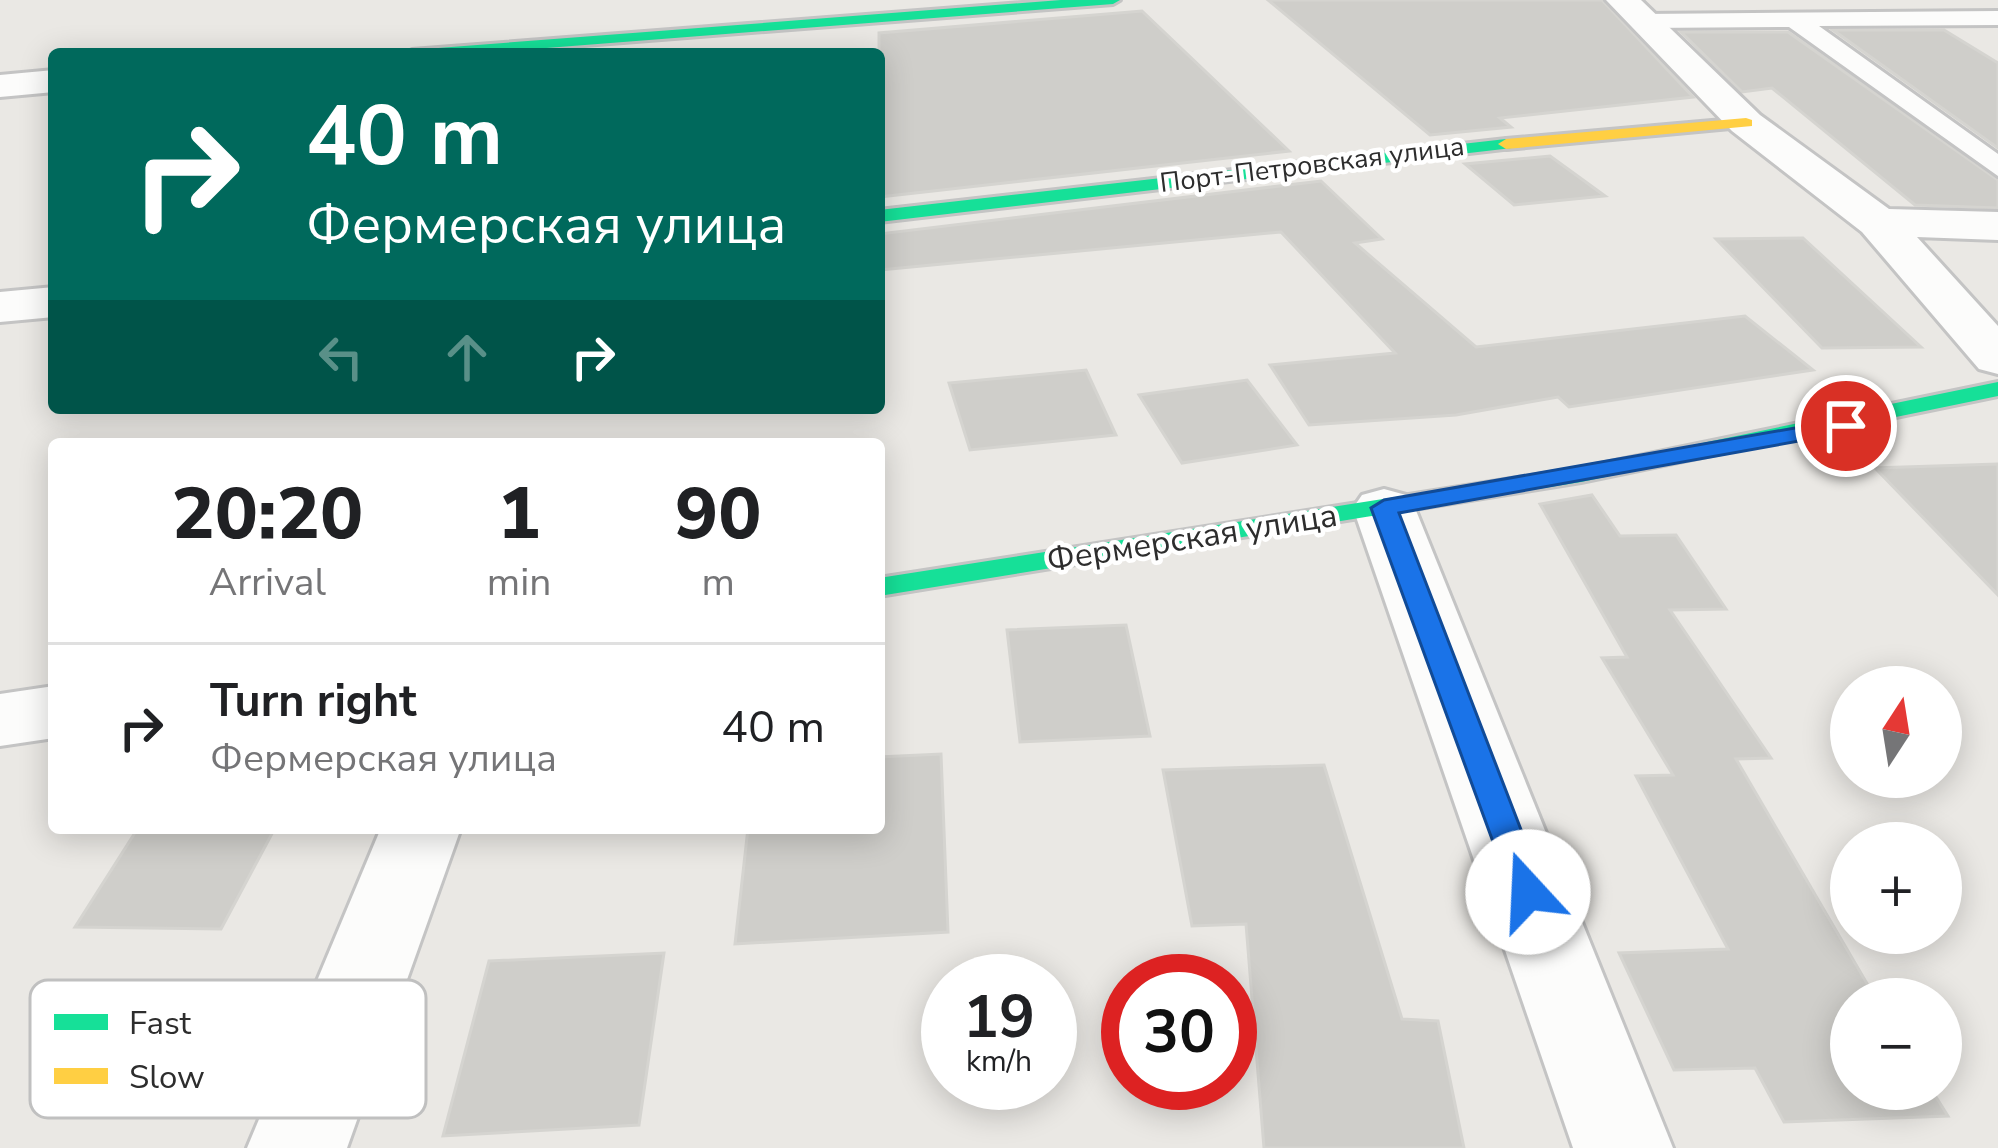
<!DOCTYPE html>
<meta charset="utf-8">
<style>
body{margin:0;font-family:"Nunito Sans",sans-serif;background:#f6f6f6;color:#202124;height:100vh;display:flex;flex-direction:column;font-size:45px;white-space:nowrap}
*{box-sizing:border-box;margin:0}
p{font-size:39px;color:#757577}
.icon{flex:none;width:66px;height:66px;fill:none;stroke:currentColor;stroke-width:2;stroke-linecap:round;stroke-linejoin:round}
.map{position:relative;flex:1;overflow:hidden}
.side{position:absolute;left:48px;top:438px;width:837px;height:396px;display:flex;flex-direction:column;background:#fff;border-radius:12px;box-shadow:0 6px 30px #0003}
.side>*{flex:none}
.banner{position:absolute;left:48px;top:48px;width:837px;height:366px;border-radius:12px;box-shadow:0 6px 30px #0003;background:#00695c;color:#fff;overflow:hidden}
.needle{width:78px;rotate:12deg}
.buttons{position:absolute;left:1830px;top:666px;display:grid;gap:24px}
.buttons a{display:grid;place-items:center;width:132px;height:132px;border-radius:50%;background:#fff;box-shadow:0 6px 30px #0003;font-size:60px}
.speed{position:absolute;left:921px;top:954px;display:flex;gap:24px;font-size:60px;font-weight:700;text-align:center}
.speed>*{display:grid;place-content:center;width:156px;height:156px;border-radius:50%;background:#fff;box-shadow:0 6px 30px #0003;line-height:1}
.speed small{font-size:30px;font-weight:400}
.speed .limit{border:18px solid #d22;background:#fff;color:#111}
.pin{position:absolute;display:grid;place-items:center;width:102px;height:102px;color:#fff;margin:-51px;border:6px solid #fff;border-radius:50%;box-shadow:0 3px 12px #0007}
.me{position:absolute;width:132px;margin:-66px;rotate:340deg;stroke-linejoin:round;filter:drop-shadow(0 0 9px #0008)}
.turn{display:flex;align-items:center;gap:42px;height:252px;padding:0 60px;font-size:54px}
.turn .icon{width:156px;height:156px;stroke-width:2.5}
.turn b{display:block;font-size:84px;line-height:102px}
.lanes{display:flex;align-items:center;height:114px;padding:0 60px;background:#0003;justify-content:center;gap:60px;direction:ltr}
.lanes .off{opacity:.35}
.eta{display:flex;justify-content:space-evenly;align-items:center;height:204px;text-align:center}
.eta b{font-size:72px;font-weight:800;line-height:84px}
ul{padding:0;list-style:none}
li{display:flex;align-items:center;gap:36px;height:168px;padding:0 60px;border-top:3px solid #e0e0e0}
li div{flex:1}
li b{display:block;font-size:45px}
li em{font-style:normal}
.map>svg:first-child{display:block}
.building{fill:#cfceca;stroke:#d5d4d0;stroke-width:3}
.lines{fill:none;stroke-linecap:round;stroke-linejoin:round}
.lane-casing{stroke:#c4c4c4;stroke-width:6}
.street-casing{stroke:#c4c4c4;stroke-width:6}
.fast-casing{stroke:#c4c4c4;stroke-width:6}
.slow-casing{stroke:#c4c4c4;stroke-width:6}
.lane{fill:#fcfcfb;fill-rule:evenodd}
.street{fill:#fcfcfb;fill-rule:evenodd}
.fast{fill:#16e098;fill-rule:evenodd}
.slow{fill:#ffcf43;fill-rule:evenodd}
.route{fill:#1a73e8;stroke:#114b97;stroke-width:3}
.labels{text-anchor:middle;dominant-baseline:central;stroke-width:9;stroke-linejoin:round;paint-order:stroke}
.far-street-label{font-size:27px;fill:#2d2d2d;stroke:#fff}
.street-label{font-size:33px;fill:#2d2d2d;stroke:#fff}
.key{fill:#fff;stroke:#c0c0c0;stroke-width:3}
.key-label{font-size:33px;fill:#2d2d2d}
</style>
<div class="map">
<svg width="1998" height="1148" viewBox="0 0 1998 1148">
<rect width="100%" height="100%" fill="#eae8e4"/>
<!-- building -->
<g class="building">
<path d="M 1268,0 L 1602,0 L 1693,97 L 1500,118 L 1511,127 L 1430,135 Z"/>
<path d="M 1142,11 L 1289,151 L 879,197 L 879,33 Z"/>
<path d="M 1833,30 L 1944,30 L 1998,63 L 1998,148 Z"/>
<path d="M 1681,32 L 1788,32 L 1998,180 L 1998,208 L 1915,205 L 1772,88 L 1742,92 Z"/>
<path d="M 1550,156 L 1605,196 L 1514,205 L 1465,164 Z"/>
<path d="M 1321,181 L 1382,239 L 1355,243 L 1476,347 L 1745,316 L 1813,370 L 1569,407 L 1558,397 L 1456,415 L 1309,425 L 1270,365 L 1395,353 L 1281,232 L 879,270 L 879,234 Z"/>
<path d="M 1803,238 L 1921,347 L 1822,348 L 1716,239 Z"/>
<path d="M 1086,370 L 1116,435 L 970,450 L 949,383 Z"/>
<path d="M 1247,380 L 1297,445 L 1182,463 L 1139,395 Z"/>
<path d="M 1998,464 L 1998,595 L 1875,468 Z"/>
<path d="M 1592,495 L 1620,536 L 1676,535 L 1726,609 L 1670,610 L 1771,758 L 1736,759 L 1876,999 L 1851,999 L 1851,1089 L 1931,1089 L 1948,1116 L 1784,1122 L 1755,1068 L 1674,1070 L 1619,953 L 1728,949 L 1636,776 L 1673,775 L 1602,658 L 1627,657 L 1540,504 Z"/>
<path d="M 1126,625 L 1150,736 L 1020,742 L 1007,630 Z"/>
<path d="M 941,754 L 948,932 L 735,944 L 748,828 L 879,828 L 879,757 Z"/>
<path d="M 1324,765 L 1402,1019 L 1438,1021 L 1464,1148 L 1264,1148 L 1246,924 L 1192,926 L 1163,770 Z"/>
<path d="M 138,828 L 275,828 L 221,929 L 75,927 Z"/>
<path d="M 664,953 L 639,1125 L 443,1136 L 489,961 Z"/>
</g>
<g class="lines">
<!-- lane casing -->
<g class="lane-casing">
<path id="lane" d="M 1998,11 L 1998,25 L 1819,26 L 1998,154 L 1998,176 L 1789,27 L 1645,28 L 1633,21 L 1645,14 Z"/>
</g>
<!-- street casing -->
<g class="street-casing">
<g id="street">
<path d="M 1606,0 L 1641,0 L 1760,115 L 1889,209 L 1998,212 L 1998,240 L 1917,237 L 1998,326 L 1998,374 L 1979,369 L 1862,232 L 1732,131 Z"/>
<path d="M 54,70 L 54,92 L 0,97 L 0,75 Z"/>
<path d="M 54,287 L 54,317 L 0,322 L 0,292 Z"/>
<path d="M 1384,489 L 1406,495 L 1415,508 L 1673,1148 L 1573,1148 L 1353,508 L 1362,495 Z"/>
<path d="M 54,686 L 54,738 L 0,746 L 0,694 Z"/>
<path d="M 381,828 L 461,828 L 347,1148 L 247,1148 Z"/>
</g>
</g>
<!-- fast casing -->
<g class="fast-casing">
<g id="fast">
<path d="M 1061,0 L 1120,0 L 1113,4 L 469,54 L 405,54 L 412,50 Z"/>
<path d="M 1506,139 L 1514,144 L 1512,148 L 879,222 L 879,210 Z"/>
<path d="M 1998,382 L 1998,396 L 1581,482 L 879,596 L 879,578 L 1581,468 Z"/>
</g>
</g>
<!-- slow casing -->
<g class="slow-casing">
<path id="slow" d="M 1746,118 L 1752,120 L 1752,126 L 1506,149 L 1498,144 L 1506,139 Z"/>
</g>
<!-- lane -->
<use href="#lane" class="lane"/>
<!-- street -->
<use href="#street" class="street"/>
<!-- fast -->
<use href="#fast" class="fast"/>
<!-- slow -->
<use href="#slow" class="slow"/>
</g>
<!-- route -->
<path class="route" d="M 1846,419 L 1858,426 L 1855,431 L 1399,513 L 1545,892 L 1540,902 L 1515,902 L 1371,508 L 1384,500 Z"/>
<g class="labels">
<!-- far-street labels -->
<g class="far-street-label">
<text transform="translate(1312 165) rotate(-7)">Порт-Петровская улица</text>
</g>
<!-- street labels -->
<g class="street-label">
<text transform="translate(1192 538) rotate(-9)">Фермерская улица</text>
</g>
</g>
<!-- legend -->
<rect x="30" y="980" width="396" height="138" rx="18" class="key"/>
<rect x="54" y="1014" width="54" height="16" fill="#16e098"/>
<rect x="54" y="1068" width="54" height="16" fill="#ffcf43"/>
<g class="key-label">
<text x="129" y="1034">Fast</text>
<text x="129" y="1088">Slow</text>
</g>
</svg>
<div class="buttons">
<a><svg class="needle" viewBox="-14 -14 28 28"><path d="M0-13l5 13h-10z" fill="#e53935"/><path d="M0 13l5-13h-10z" fill="#757577"/></svg></a>
<a>+</a>
<a>−</a>
</div>
<div class="speed"><div>19<small>km/h</small></div><div class="limit">30</div></div>
<div class="pin" style="left:1846px;top:426px;background:#d93025"><svg class="icon" aria-label="arrive" viewBox="0 0 24 24"><path d="M6 21V4h12l-3 4 3 4H6"/></svg></div>
<svg class="me" style="left:1528px;top:892px" viewBox="-20 -20 40 40"><circle r="19" fill="#fff"/><path d="M0-13L10 11 0 6-10 11z" fill="#1a73e8"/></svg>
<div class="banner">
<div class="turn"><svg class="icon" aria-label="right" viewBox="0 0 24 24"><path d="M7 20v-9h11M14 6l5 5-5 5"/></svg><div><b>40 m</b>Фермерская улица</div></div>
<div class="lanes"><svg class="icon off" aria-label="left" viewBox="0 0 24 24"><path d="M17 20v-9H6M10 6l-5 5 5 5"/></svg><svg class="icon off" aria-label="ahead" viewBox="0 0 24 24"><path d="M12 20V5M6 11l6-6 6 6"/></svg><svg class="icon" aria-label="right" viewBox="0 0 24 24"><path d="M7 20v-9h11M14 6l5 5-5 5"/></svg></div>
</div>
<section class="side">
<div class="eta">
<div><b>20:20</b><p>Arrival</p></div>
<div><b>1</b><p>min</p></div>
<div><b>90</b><p>m</p></div>
</div>
<ul>
<li><svg class="icon" aria-label="right" viewBox="0 0 24 24"><path d="M7 20v-9h11M14 6l5 5-5 5"/></svg><div><b>Turn right</b><p>Фермерская улица</p></div><em>40 m</em></li>
</ul>
</section>
</div>
